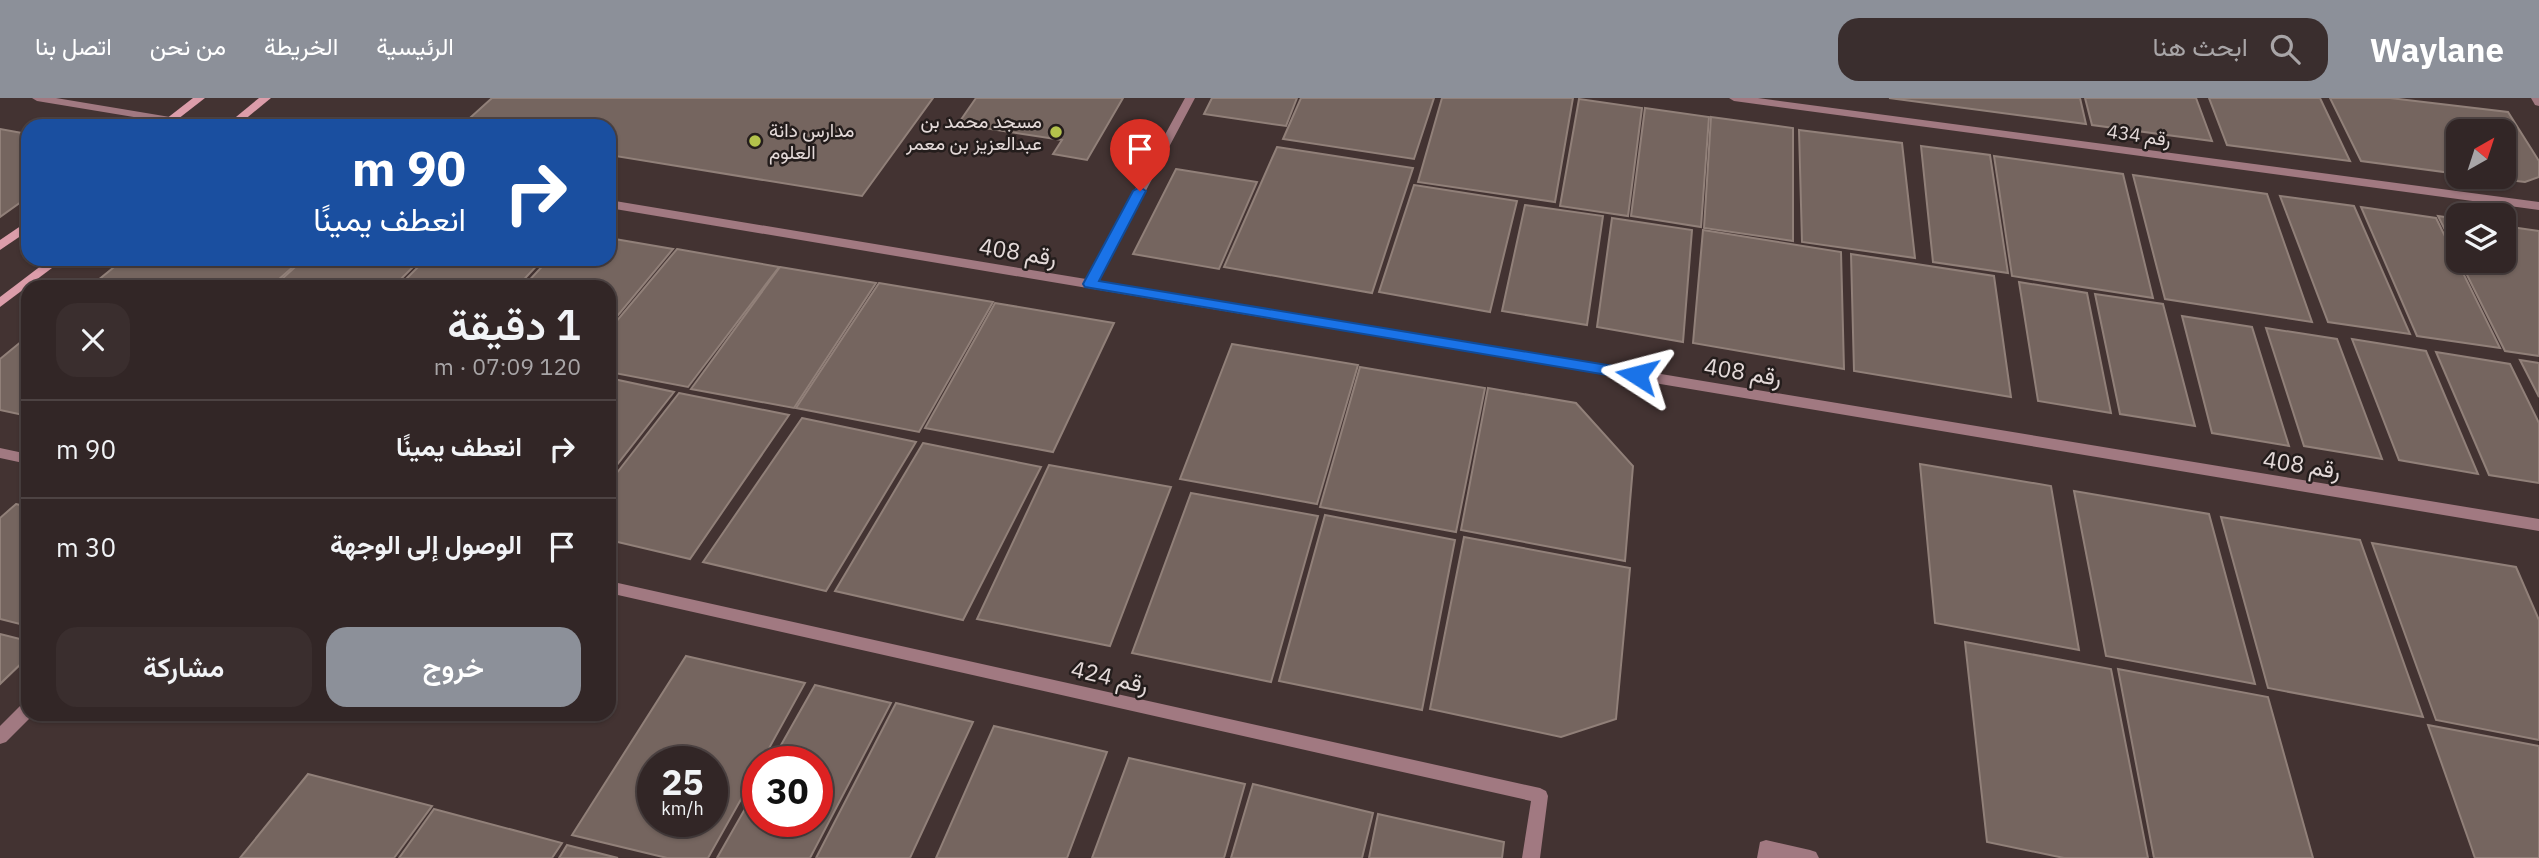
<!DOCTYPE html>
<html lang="ar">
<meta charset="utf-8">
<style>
body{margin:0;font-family:"IBM Plex Sans",Vazirmatn,sans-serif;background:#3a2e2e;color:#f1f3f6;direction:rtl;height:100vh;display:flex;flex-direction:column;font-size:26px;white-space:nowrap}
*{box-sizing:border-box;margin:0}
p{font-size:23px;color:#a8a5a7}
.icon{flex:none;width:38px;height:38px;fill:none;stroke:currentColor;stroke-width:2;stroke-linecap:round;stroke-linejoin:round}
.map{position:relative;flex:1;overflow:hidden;direction:ltr}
.panel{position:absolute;left:21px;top:182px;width:595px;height:441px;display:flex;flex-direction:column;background:#322626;border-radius:21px;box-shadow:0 2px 5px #0004,0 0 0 2px #4d4343;direction:rtl}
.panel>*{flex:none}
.top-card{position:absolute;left:21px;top:21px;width:595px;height:147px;border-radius:21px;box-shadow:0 2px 5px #0004,0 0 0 2px #4d4343;direction:rtl;background:#1a4fa0;color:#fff;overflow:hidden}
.needle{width:46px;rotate:39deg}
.fabs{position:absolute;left:2446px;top:21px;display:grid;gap:14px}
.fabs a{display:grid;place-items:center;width:70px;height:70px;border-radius:14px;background:#322626;box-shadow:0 2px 5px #0004,0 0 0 2px #4d4343;font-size:35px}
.speed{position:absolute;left:637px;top:648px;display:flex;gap:14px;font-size:35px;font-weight:700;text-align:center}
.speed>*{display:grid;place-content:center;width:91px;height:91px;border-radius:50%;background:#322626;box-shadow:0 2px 5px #0004,0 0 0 2px #4d4343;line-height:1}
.speed small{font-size:18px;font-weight:400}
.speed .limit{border:10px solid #d22;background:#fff;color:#111}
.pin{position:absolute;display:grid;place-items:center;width:60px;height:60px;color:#fff;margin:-72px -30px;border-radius:50% 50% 50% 0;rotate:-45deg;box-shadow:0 0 7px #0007}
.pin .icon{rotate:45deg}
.me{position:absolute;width:77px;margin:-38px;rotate:279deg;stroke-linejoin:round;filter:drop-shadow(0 0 5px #0008)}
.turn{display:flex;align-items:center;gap:24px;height:147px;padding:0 35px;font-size:32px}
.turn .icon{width:91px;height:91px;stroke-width:2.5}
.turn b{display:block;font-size:49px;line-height:60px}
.round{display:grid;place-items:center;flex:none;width:74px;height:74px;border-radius:21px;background:#3a2e2e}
.summary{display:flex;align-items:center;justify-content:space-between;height:119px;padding:0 35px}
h1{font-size:42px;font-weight:600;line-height:52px}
.action{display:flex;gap:14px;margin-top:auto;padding:14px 35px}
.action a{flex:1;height:80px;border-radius:21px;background:#8c9099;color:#fff;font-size:28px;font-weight:600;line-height:80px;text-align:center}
.action a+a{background:#3a2e2e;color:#f1f3f6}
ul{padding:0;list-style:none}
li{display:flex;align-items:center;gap:21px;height:98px;padding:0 35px;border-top:2px solid #4d4343}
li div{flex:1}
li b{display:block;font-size:26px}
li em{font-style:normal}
header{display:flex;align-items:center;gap:42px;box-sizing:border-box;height:98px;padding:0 35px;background:#8c9099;color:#fff}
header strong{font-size:33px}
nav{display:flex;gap:38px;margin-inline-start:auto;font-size:24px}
.search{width:490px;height:63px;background:#3a2e2e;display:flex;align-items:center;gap:18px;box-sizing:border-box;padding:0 24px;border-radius:21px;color:#a8a5a7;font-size:26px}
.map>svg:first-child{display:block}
.building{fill:#75655f;stroke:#918079;stroke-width:2;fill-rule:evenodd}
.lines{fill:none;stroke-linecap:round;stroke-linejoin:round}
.street{fill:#a17981;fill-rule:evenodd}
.secondary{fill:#dc9daa;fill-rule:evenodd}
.route{fill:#1a73e8;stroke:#114b97;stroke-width:2}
.poi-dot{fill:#b3c24b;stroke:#241d1c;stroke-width:2.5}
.labels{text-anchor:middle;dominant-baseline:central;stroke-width:5;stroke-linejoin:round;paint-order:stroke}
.far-poi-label{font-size:19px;fill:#e4dad9;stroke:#241d1c;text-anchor:end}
.far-street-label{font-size:19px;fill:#e4dad9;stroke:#241d1c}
.street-label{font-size:23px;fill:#e4dad9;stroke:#241d1c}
</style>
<header>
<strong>Waylane</strong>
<div class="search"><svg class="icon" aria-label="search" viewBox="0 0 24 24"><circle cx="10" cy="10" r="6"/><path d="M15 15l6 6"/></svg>ابحث هنا</div>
<nav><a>الرئيسية</a><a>الخريطة</a><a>من نحن</a><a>اتصل بنا</a></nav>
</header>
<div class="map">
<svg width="2539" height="760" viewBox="0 0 2539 760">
<rect width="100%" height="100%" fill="#433332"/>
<!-- building -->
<g class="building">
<path d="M 492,0 L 933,0 L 862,98 L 609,57 L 609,28 L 461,28 Z"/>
<path d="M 976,0 L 1123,0 L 1087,62 L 1053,56 L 1062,42 L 958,26 Z"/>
<path d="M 1212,0 L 1297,0 L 1286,28 L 1204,16 Z"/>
<path d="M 1301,0 L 1434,0 L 1414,61 L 1283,41 Z"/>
<path d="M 1442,0 L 1573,0 L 1555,104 L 1418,84 Z"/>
<path d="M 1889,0 L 2080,0 L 2086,26 Z"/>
<path d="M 2085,0 L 2196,0 L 2212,43 L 2092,27 Z"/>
<path d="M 2209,0 L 2320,0 L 2350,63 L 2227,47 Z"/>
<path d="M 2330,0 L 2390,0 L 2508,14 L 2539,63 L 2539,79 L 2525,84 L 2481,79 L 2504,79 L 2504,33 L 2459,33 L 2459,76 L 2361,63 Z"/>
<path d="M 1579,1 L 1642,10 L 1628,118 L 1560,108 Z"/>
<path d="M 1645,10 L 1709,19 L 1701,129 L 1631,118 Z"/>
<path d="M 1711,19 L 1793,30 L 1793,143 L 1704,130 Z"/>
<path d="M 0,31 L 28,36 L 28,99 L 0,119 Z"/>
<path d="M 1799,32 L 1902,45 L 1915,160 L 1802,144 Z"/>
<path d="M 1921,48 L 1990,57 L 2008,175 L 1933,164 Z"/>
<path d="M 1277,49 L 1413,70 L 1372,195 L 1224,169 Z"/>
<path d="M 1994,58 L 2123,76 L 2153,200 L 2012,178 Z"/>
<path d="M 1176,71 L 1257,84 L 1219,171 L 1133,156 Z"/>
<path d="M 2133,77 L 2267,96 L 2312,224 L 2165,201 Z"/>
<path d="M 1414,87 L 1517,103 L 1490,214 L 1379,194 Z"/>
<path d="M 2280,98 L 2354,108 L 2410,236 L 2328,224 Z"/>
<path d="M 1525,107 L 1603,118 L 1587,227 L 1502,213 Z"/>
<path d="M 2361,109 L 2436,120 L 2500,250 L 2417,238 Z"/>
<path d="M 2438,118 L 2459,121 L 2459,160 Z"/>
<path d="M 1612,120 L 1692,132 L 1683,244 L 1597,229 Z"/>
<path d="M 2504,128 L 2539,133 L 2539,258 L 2505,253 L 2460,163 L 2504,163 Z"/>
<path d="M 1703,132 L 1841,154 L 1844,271 L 1693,245 Z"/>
<path d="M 609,140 L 673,151 L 609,228 L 609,189 L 523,189 L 549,161 L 609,161 Z"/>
<path d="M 677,151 L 779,169 L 688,289 L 609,274 L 609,232 Z"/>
<path d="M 1851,156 L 1994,178 L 2011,299 L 1854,273 Z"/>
<path d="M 124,161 L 302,161 L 270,189 L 127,189 L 97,183 Z"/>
<path d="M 304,161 L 421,161 L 393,189 L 273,189 Z"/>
<path d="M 426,161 L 543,161 L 517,189 L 398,189 Z"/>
<path d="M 780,169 L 876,185 L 794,310 L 691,291 Z"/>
<path d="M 2019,184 L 2087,195 L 2111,315 L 2038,303 Z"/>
<path d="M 879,185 L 993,204 L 919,334 L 796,310 Z"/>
<path d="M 2095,196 L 2163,206 L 2195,328 L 2120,316 Z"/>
<path d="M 995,205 L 1114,225 L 1053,354 L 925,330 Z"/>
<path d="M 2182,218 L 2252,229 L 2289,348 L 2212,335 Z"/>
<path d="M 2266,230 L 2337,241 L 2382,361 L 2304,348 Z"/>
<path d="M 28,238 L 28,318 L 0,312 L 0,261 Z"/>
<path d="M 2352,241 L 2426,253 L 2478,376 L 2399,362 Z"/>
<path d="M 1232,246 L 1358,267 L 1317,406 L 1180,381 Z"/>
<path d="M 2436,254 L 2510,266 L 2539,325 L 2539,385 L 2489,377 Z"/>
<path d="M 2520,262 L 2539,265 L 2539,299 Z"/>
<path d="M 1360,269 L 1485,290 L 1456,434 L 1320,409 Z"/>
<path d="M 609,280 L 674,294 L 609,377 Z"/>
<path d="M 1488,290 L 1576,305 L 1633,368 L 1625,463 L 1461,432 Z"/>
<path d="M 679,295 L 789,317 L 690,461 L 609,442 L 609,385 Z"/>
<path d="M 802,320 L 916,344 L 826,493 L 703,464 Z"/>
<path d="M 923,345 L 1041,369 L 963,522 L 835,493 Z"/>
<path d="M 1920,366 L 2051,388 L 2079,552 L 1935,525 Z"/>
<path d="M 1049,367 L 1171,389 L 1110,548 L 977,521 Z"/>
<path d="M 2074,393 L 2209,416 L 2255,586 L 2106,558 Z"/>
<path d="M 1191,395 L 1318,418 L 1271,584 L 1132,555 Z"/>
<path d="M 16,406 L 28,409 L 28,528 L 0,521 L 0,420 Z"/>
<path d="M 1325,417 L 1455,442 L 1422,612 L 1279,583 Z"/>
<path d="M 2221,419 L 2360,442 L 2423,619 L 2268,590 Z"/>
<path d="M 1464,439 L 1630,470 L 1616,621 L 1561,639 L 1430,611 Z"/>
<path d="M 2372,445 L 2516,469 L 2539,522 L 2539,642 L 2436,622 Z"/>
<path d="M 0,536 L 28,543 L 28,559 L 0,586 Z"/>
<path d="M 1965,544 L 2111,571 L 2148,760 L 2064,760 L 1987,744 Z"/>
<path d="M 686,558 L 805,585 L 762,663 L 758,663 L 758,671 L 708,760 L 667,760 L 572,737 ZM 653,663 L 712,663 L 712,723 L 653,723 Z"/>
<path d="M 2118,571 L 2268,599 L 2313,760 L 2154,760 Z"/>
<path d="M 815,587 L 891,605 L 810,760 L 717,760 L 758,688 L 758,723 L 817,723 L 817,663 L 772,663 Z"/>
<path d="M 896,605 L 973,624 L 910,760 L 816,760 Z"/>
<path d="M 2428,627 L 2539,648 L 2539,760 L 2475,760 Z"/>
<path d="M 994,628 L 1107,654 L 1067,760 L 936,760 Z"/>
<path d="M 1129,660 L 1245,686 L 1224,760 L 1092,760 Z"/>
<path d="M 308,676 L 432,708 L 394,760 L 240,760 Z"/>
<path d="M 1253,686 L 1373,715 L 1362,760 L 1231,760 Z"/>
<path d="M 434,711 L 562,745 L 552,760 L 399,760 Z"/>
<path d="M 1378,716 L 1504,744 L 1502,760 L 1369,760 Z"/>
<path d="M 567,747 L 618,760 L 559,760 Z"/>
</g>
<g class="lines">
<!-- street -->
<g class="street">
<path d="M 32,0 L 56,0 L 170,19 L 175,22 L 170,25 L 37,3 Z"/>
<path d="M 1185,0 L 1195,0 L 1098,183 L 2539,421 L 2539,433 L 609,110 L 609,102 L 1086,181 Z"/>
<path d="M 1729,0 L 1758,0 L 2539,104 L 2539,112 L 1734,3 Z"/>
<path d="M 2531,0 L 2539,0 L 2539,8 L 2535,7 Z"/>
<path d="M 0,350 L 28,356 L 28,366 L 0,360 Z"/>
<path d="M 609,483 L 1540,690 L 1546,693 L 1548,698 L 1540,760 L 1522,760 L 1531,703 L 609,495 Z"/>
<path d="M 28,604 L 28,616 L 34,616 L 6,644 L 0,646 L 0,628 L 22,606 Z"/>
<path d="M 1766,742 L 1810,752 L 1816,754 L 1819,760 L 1757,760 L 1760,744 Z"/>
</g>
<!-- secondary -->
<g class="secondary">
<path d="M 193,0 L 205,0 L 169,28 L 157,28 Z"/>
<path d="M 259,0 L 271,0 L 237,28 L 225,28 Z"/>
<path d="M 28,123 L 28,133 L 0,152 L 0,142 Z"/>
<path d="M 50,161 L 64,161 L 0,209 L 0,199 Z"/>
</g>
</g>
<!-- route -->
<path class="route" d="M 1140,89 L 1146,93 L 1099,183 L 1637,272 L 1644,277 L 1637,282 L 1085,189 L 1083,186 L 1133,93 Z"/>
<!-- markers -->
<g class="poi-dot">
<circle cx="1056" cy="34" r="7"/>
<circle cx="755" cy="43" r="7"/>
</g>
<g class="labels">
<!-- far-poi labels -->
<g class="far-poi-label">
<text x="1042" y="23">مسجد محمد بن<tspan x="1042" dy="22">عبدالعزيز بن معمر</tspan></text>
<text x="769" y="32" text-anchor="start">مدارس دانة<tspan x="769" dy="22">العلوم</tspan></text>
</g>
<!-- far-street labels -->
<g class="far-street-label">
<text transform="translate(2139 37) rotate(8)">رقم 434</text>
</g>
<!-- street labels -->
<g class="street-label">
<text transform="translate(1018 153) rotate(9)">رقم 408</text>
<text transform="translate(1743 273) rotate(9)">رقم 408</text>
<text transform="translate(2302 366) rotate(9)">رقم 408</text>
<text transform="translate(1110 578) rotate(13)">رقم 424</text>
</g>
</g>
</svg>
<div class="fabs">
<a><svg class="needle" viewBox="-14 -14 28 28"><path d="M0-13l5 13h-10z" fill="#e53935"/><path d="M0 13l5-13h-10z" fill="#a8a5a7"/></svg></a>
<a><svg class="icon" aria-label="layers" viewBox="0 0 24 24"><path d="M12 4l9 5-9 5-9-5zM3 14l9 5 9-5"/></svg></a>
</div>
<div class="speed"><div>25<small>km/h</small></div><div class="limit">30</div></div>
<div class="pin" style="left:1140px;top:93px;background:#d93025"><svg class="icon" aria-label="arrive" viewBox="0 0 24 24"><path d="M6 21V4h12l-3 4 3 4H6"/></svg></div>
<svg class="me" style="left:1637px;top:277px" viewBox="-20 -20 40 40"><path d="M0-17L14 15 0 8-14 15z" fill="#1a73e8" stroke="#fff" stroke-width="4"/></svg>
<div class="top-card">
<div class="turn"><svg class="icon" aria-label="right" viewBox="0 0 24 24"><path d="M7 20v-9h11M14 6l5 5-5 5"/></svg><div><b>90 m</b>انعطف يمينًا</div></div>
</div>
<section class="panel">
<div class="summary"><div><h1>1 دقيقة</h1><p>120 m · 07:09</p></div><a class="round"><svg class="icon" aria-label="close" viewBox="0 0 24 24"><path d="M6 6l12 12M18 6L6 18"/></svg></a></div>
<ul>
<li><svg class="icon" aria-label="right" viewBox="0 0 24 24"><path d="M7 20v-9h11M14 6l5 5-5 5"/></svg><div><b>انعطف يمينًا</b></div><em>90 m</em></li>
<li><svg class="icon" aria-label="arrive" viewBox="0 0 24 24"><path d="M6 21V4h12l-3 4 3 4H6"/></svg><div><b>الوصول إلى الوجهة</b></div><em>30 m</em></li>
</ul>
<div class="action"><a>خروج</a><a>مشاركة</a></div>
</section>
</div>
